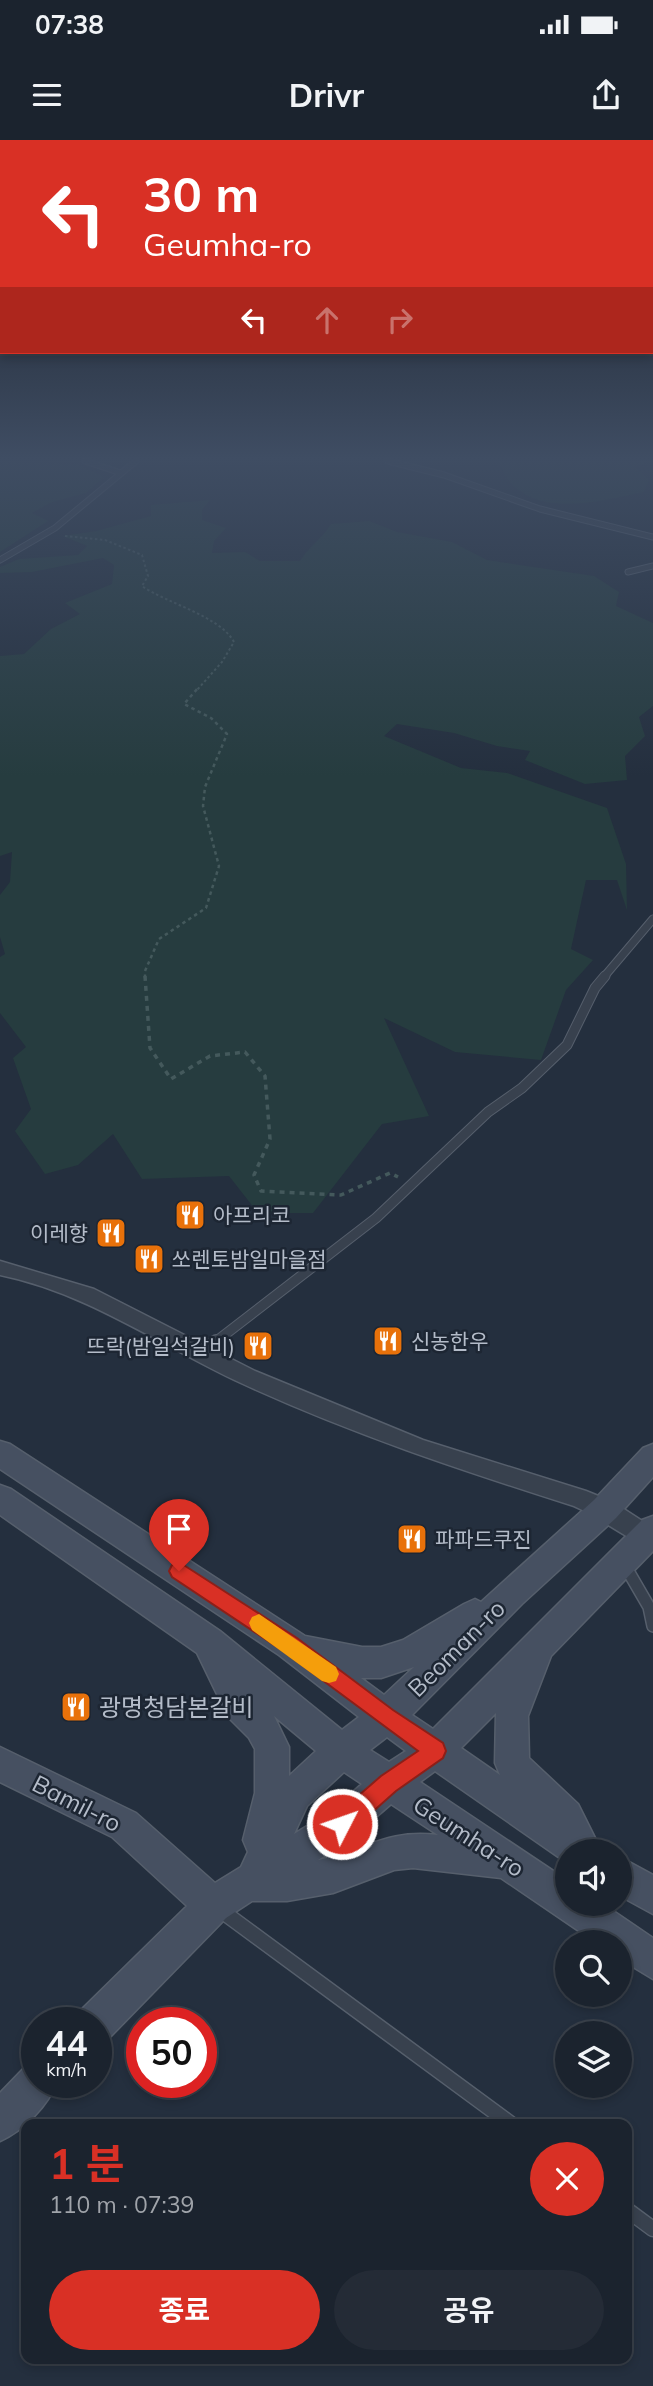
<!DOCTYPE html>
<html lang="ko">
<meta charset="utf-8">
<style>
body{margin:0;font-family:Mulish,"Noto Sans KR",sans-serif;background:#242b36;color:#f1f3f6;height:100vh;display:flex;flex-direction:column;font-size:26px;white-space:nowrap}
*{box-sizing:border-box;margin:0}
p{font-size:23px;color:#a0a4aa}
.icon{flex:none;width:38px;height:38px;fill:none;stroke:currentColor;stroke-width:2;stroke-linecap:round;stroke-linejoin:round}
.map{position:relative;flex:1;overflow:hidden}
.drawer{position:absolute;left:21px;top:1979px;width:611px;height:245px;display:flex;flex-direction:column;background:#1b232e;border-radius:14px;box-shadow:0 4px 10px #0003,0 0 0 2px #39404a}
.drawer>*{flex:none}
.guide{position:absolute;left:0px;top:0px;width:654px;height:214px;box-shadow:0 4px 10px #0003,0 0 0 2px #39404a;background:#d93025;color:#fff;overflow:hidden}
.tools{position:absolute;left:555px;top:1699px;display:grid;gap:14px}
.tools a{display:grid;place-items:center;width:77px;height:77px;border-radius:50%;background:#1b232e;box-shadow:0 4px 10px #0003,0 0 0 2px #39404a;font-size:35px}
.speed{position:absolute;left:21px;top:1867px;display:flex;gap:14px;font-size:35px;font-weight:700;text-align:center}
.speed>*{display:grid;place-content:center;width:91px;height:91px;border-radius:50%;background:#1b232e;box-shadow:0 4px 10px #0003,0 0 0 2px #39404a;line-height:1}
.speed small{font-size:18px;font-weight:400}
.speed .limit{border:10px solid #d22;background:#fff;color:#111}
.pin{position:absolute;display:grid;place-items:center;width:60px;height:60px;color:#fff;margin:-72px -30px;border-radius:50% 50% 50% 0;rotate:-45deg;box-shadow:0 0 7px #0007}
.pin .icon{rotate:45deg}
.me{position:absolute;width:77px;margin:-38px;rotate:49deg;stroke-linejoin:round;filter:drop-shadow(0 0 5px #0008)}
.turn{display:flex;align-items:center;gap:24px;height:147px;padding:0 28px;font-size:32px}
.turn .icon{width:91px;height:91px;stroke-width:2.5}
.turn b{display:block;font-size:49px;line-height:60px}
.lanes{display:flex;align-items:center;height:66px;padding:0 28px;background:#0003;justify-content:center;gap:35px;direction:ltr}
.lanes .off{opacity:.35}
.round{display:grid;place-items:center;flex:none;width:74px;height:74px;border-radius:37px;background:#242b36}
.overview{display:flex;align-items:center;justify-content:space-between;height:119px;padding:0 28px}
h1{font-size:42px;font-weight:700;line-height:52px;color:#d93025}
.cta{display:flex;gap:14px;margin-top:auto;padding:14px 28px}
.cta a{flex:1;height:80px;border-radius:42px;background:#d93025;color:#fff;font-size:28px;font-weight:700;line-height:80px;text-align:center}
.cta a+a{background:#242b36;color:#f1f3f6}
.status{display:flex;justify-content:space-between;align-items:center;height:49px;padding:0 35px;background:#1b232e;direction:ltr}
.status svg{height:19px;fill:currentColor}
header{display:flex;justify-content:space-between;align-items:center;height:91px;padding:0 28px;background:#1b232e;font-size:32px;font-weight:700}
.map>svg:first-child{display:block}
.green{fill:#263c3f}
.lines{fill:none;stroke-linecap:round;stroke-linejoin:round}
.lane-far4-casing{stroke:#565f6c;stroke-width:7}
.lane-far3-casing{stroke:#565f6c;stroke-width:9}
.lane-far2-casing{stroke:#565f6c;stroke-width:11}
.lane-far1-casing{stroke:#565f6c;stroke-width:14}
.lane-casing{stroke:#565f6c;stroke-width:17}
.street-casing{stroke:#565f6c;stroke-width:3}
.secondary-casing{stroke:#565f6c;stroke-width:3}
.path-far2{stroke:#44595c;stroke-width:2;stroke-dasharray:2.5 2.5;stroke-linecap:butt}
.path-far1{stroke:#44595c;stroke-width:2.5;stroke-dasharray:3.5 3.5;stroke-linecap:butt}
.path{stroke:#44595c;stroke-width:3.5;stroke-dasharray:5 5;stroke-linecap:butt}
.lane-far4{stroke:#38414e;stroke-width:5}
.lane-far3{stroke:#38414e;stroke-width:7}
.lane-far2{stroke:#38414e;stroke-width:9}
.lane-far1{stroke:#38414e;stroke-width:11}
.lane{stroke:#38414e;stroke-width:14}
.street{fill:#38414e;fill-rule:evenodd}
.secondary{fill:#465061;fill-rule:evenodd}
.route{fill:#d93025;stroke:#8d1f18;stroke-width:2}
.slow{fill:#f59e0b}
.labels{text-anchor:middle;dominant-baseline:central;stroke-width:5;stroke-linejoin:round;paint-order:stroke}
.poi-label{font-size:21px;fill:#b4bcc9;stroke:#1d2633;text-anchor:start}
.near-street-label{font-size:24px;fill:#b4bcc9;stroke:#1d2633}
.near-poi-label{font-size:24px;fill:#b4bcc9;stroke:#1d2633;text-anchor:start}
</style>
<div class="status"><b>07:38</b><svg viewBox="0 0 49 12"><path d="M0 12V9h3v3zM5 12V6h3v6zM10 12V3h3v9zM15 12V0h3v12zM26 1h20v11H26zM47 4h2v5h-2z"/></svg></div>
<header><svg class="icon" aria-label="menu" viewBox="0 0 24 24"><path d="M4 6h16M4 12h16M4 18h16"/></svg>Drivr<svg class="icon" aria-label="share" viewBox="0 0 24 24"><path d="M12 15V3M7 8l5-5 5 5M5 13v7h14v-7"/></svg></header>
<div class="map">
<svg width="653" height="2246" viewBox="0 0 653 2246">
<rect width="100%" height="100%" fill="#242f3e"/>
<!-- green -->
<g class="green">
<path d="M 0,321 L 79,325 L 104,337 L 86,353 L 52,362 L 32,373 L 48,381 L 0,412 Z"/>
<path d="M 490,321 L 649,321 L 635,327 L 649,340 L 644,352 C 597,362 521,383 499,322 Z"/>
<path d="M 210,360 L 202,370 L 202,380 L 226,388 L 214,401 L 212,413 L 245,412 L 260,421 L 300,421 C 309,406 321,400 331,384 L 369,381 L 397,392 L 452,402 L 487,420 L 594,436 L 619,452 L 616,466 L 653,483 L 653,566 L 639,577 L 645,596 L 625,616 L 627,640 L 585,644 L 525,620 L 530,611 L 497,606 L 454,593 L 397,584 L 384,596 L 461,628 L 507,633 L 607,668 L 626,724 L 627,770 L 617,740 L 586,740 L 571,809 L 593,820 L 566,850 L 541,920 L 455,912 L 384,878 L 429,976 L 382,984 L 313,1073 L 258,1073 L 229,1036 L 142,1039 L 113,994 L 78,1025 L 45,1034 L 15,991 L 31,969 L 13,918 L 26,907 L 0,873 L 0,817 L 5,814 L 0,797 L 0,755 L 10,742 L 12,712 L 0,716 L 0,516 L 24,514 L 51,489 L 80,474 L 65,463 L 112,444 L 114,425 L 103,418 L 32,432 L 0,433 L 0,427 L 19,419 L 78,415 L 87,406 L 63,396 L 96,391 L 151,376 L 151,365 Z"/>
</g>
<g class="lines">
<!-- lane-far4 casing -->
<g class="lane-far4-casing">
<g id="lane-far4">
<path d="M 85,321 L 121,333"/>
<path d="M 388,321 L 444,335 L 540,369 L 653,397"/>
<path d="M 0,420 L 55,388 L 136,321"/>
<path d="M 628,432 L 653,426"/>
</g>
</g>
<!-- lane-far3 casing -->
<g class="lane-far3-casing">
<path id="lane-far3" d="M 603,838 L 653,779"/>
</g>
<!-- lane-far2 casing -->
<g class="lane-far2-casing">
<path id="lane-far2" d="M 214,1203 L 376,1078 L 488,972 L 522,948 L 567,905 L 595,848 L 605,836"/>
</g>
<!-- lane-far1 casing -->
<g class="lane-far1-casing">
<g id="lane-far1">
<path d="M 202,1212 L 216,1201"/>
<path d="M 624,1424 L 649,1467 L 653,1486"/>
</g>
</g>
<!-- lane casing -->
<g class="lane-casing">
<g id="lane">
<path d="M 219,1769 L 511,1984"/>
<path d="M 626,2069 L 653,2089"/>
</g>
</g>
<!-- street casing -->
<g class="street-casing">
<path id="street" d="M 0,1121 L 94,1149 L 255,1231 L 423,1300 L 586,1351 L 613,1362 L 653,1388 L 653,1404 L 647,1406 C 621,1396 600,1377 574,1366 C 461,1330 349,1293 241,1243 C 161,1206 88,1153 0,1135 Z"/>
</g>
<!-- secondary casing -->
<g class="secondary-casing">
<g id="secondary">
<path d="M 0,1301 L 10,1304 L 305,1496 L 362,1507 L 381,1507 L 403,1500 L 464,1464 L 475,1459 L 481,1462 L 594,1360 L 643,1308 L 653,1304 L 653,1337 L 616,1378 L 522,1464 L 412,1575 L 433,1589 L 642,1380 L 653,1376 L 653,1411 L 551,1516 L 528,1576 L 529,1618 L 578,1664 L 602,1712 L 567,1712 L 567,1723 L 435,1631 L 420,1642 L 567,1740 L 567,1764 L 603,1764 L 653,1798 L 653,1839 L 620,1819 L 620,1802 L 595,1802 L 501,1738 L 413,1728 L 394,1730 L 333,1753 L 287,1761 L 252,1761 L 226,1778 L 110,1897 L 96,1902 L 96,1883 L 77,1883 L 82,1869 L 187,1766 L 112,1697 L 0,1642 L 0,1607 L 136,1673 L 215,1743 L 241,1727 L 248,1712 L 243,1700 L 255,1653 L 255,1609 L 249,1598 L 228,1577 L 197,1513 L 0,1375 L 0,1345 L 11,1349 L 220,1491 L 342,1590 L 359,1577 L 279,1515 L 0,1329 ZM 414,1527 L 384,1555 L 361,1538 L 381,1538 ZM 496,1573 L 495,1623 L 500,1635 L 461,1608 ZM 274,1576 L 316,1611 L 289,1636 L 289,1607 ZM 387,1597 L 406,1611 L 389,1622 L 370,1610 ZM 344,1632 L 362,1644 L 330,1672 L 294,1694 L 307,1666 ZM 391,1664 L 438,1695 C 384,1689 366,1711 318,1720 L 354,1696 Z"/>
<path d="M 620,1717 L 653,1735 L 653,1774 L 620,1756 Z"/>
<path d="M 37,1923 L 37,1942 L 57,1942 C 48,1966 23,1991 0,2001 L 0,1953 L 24,1928 Z"/>
</g>
</g>
<!-- path-far2 -->
<path class="path-far2" d="M 65,396 L 105,400 L 142,415 L 148,436 L 142,446 C 168,464 220,476 234,502 L 222,522 L 197,550"/>
<!-- path-far1 -->
<path class="path-far1" d="M 145,838 L 145,831 L 159,799 L 206,768 L 219,726 L 203,666 L 205,647 L 227,594 L 211,578 L 184,564 L 198,548"/>
<!-- path -->
<path class="path" d="M 145,836 L 150,908 L 171,939 L 210,916 L 245,912 L 265,936 L 270,999 L 254,1035 L 261,1051 L 341,1055 L 390,1033 L 398,1037"/>
<!-- lane-far4 -->
<use href="#lane-far4" class="lane-far4"/>
<!-- lane-far3 -->
<use href="#lane-far3" class="lane-far3"/>
<!-- lane-far2 -->
<use href="#lane-far2" class="lane-far2"/>
<!-- lane-far1 -->
<use href="#lane-far1" class="lane-far1"/>
<!-- lane -->
<use href="#lane" class="lane"/>
<!-- street -->
<use href="#street" class="street"/>
<!-- secondary -->
<use href="#secondary" class="secondary"/>
</g>
<!-- sky -->
<linearGradient id="sky" x2="0" y2="1"><stop stop-color="#141a22"/><stop offset="0.5" stop-color="#3f4d63"/><stop offset="1" stop-color="#3f4d63" stop-opacity="0"/></linearGradient>
<rect width="653" height="636" fill="url(#sky)"/>
<!-- route -->
<path class="route" d="M 179,1422 L 297,1498 L 393,1570 L 443,1603 L 446,1611 L 443,1618 L 396,1651 L 350,1692 L 342,1695 L 335,1692 L 331,1684 L 335,1676 L 381,1636 L 418,1611 L 283,1511 L 172,1437 L 169,1431 L 172,1425 Z"/>
<!-- slow -->
<path class="slow" d="M 259,1474 L 336,1527 L 339,1534 L 336,1541 L 329,1543 L 322,1541 L 252,1490 L 249,1483 L 252,1477 Z"/>
<!-- icons -->
<defs>
<g id="restaurant-square" transform="scale(1.575)"><rect x="-9" y="-9" width="18" height="18" rx="4" fill="#e8710a" stroke="#1d2633"/><path d="M-5-6h1v4h1v-4h1v4h1v-4h1v5L-1.5 .5V6h-2V.5L-5-1ZM5-6V6H3V1.5H1.5Q1.5-4 5-6Z" fill="#fff"/></g>
</defs>
<g fill-rule="evenodd">
<use href="#restaurant-square" x="190" y="1075"/>
<use href="#restaurant-square" x="111" y="1093"/>
<use href="#restaurant-square" x="149" y="1119"/>
<use href="#restaurant-square" x="388" y="1201"/>
<use href="#restaurant-square" x="258" y="1206"/>
<use href="#restaurant-square" x="412" y="1399"/>
<use href="#restaurant-square" x="76" y="1567"/>
</g>
<g class="labels">
<!-- poi labels -->
<g class="poi-label">
<text x="213" y="1075">아프리코</text>
<text x="88" y="1093" text-anchor="end">이레향</text>
<text x="172" y="1119">쏘렌토밤일마을점</text>
<text x="411" y="1201">신농한우</text>
<text x="235" y="1206" text-anchor="end">뜨락(밤일석갈비)</text>
<text x="435" y="1399">파파드쿠진</text>
</g>
<!-- near-street labels -->
<g class="near-street-label">
<text transform="translate(456 1508) rotate(-45)">Beoman-ro</text>
<text transform="translate(77 1663) rotate(27)">Bamil-ro</text>
<text transform="translate(469 1696) rotate(33)">Geumha-ro</text>
</g>
<!-- near-poi labels -->
<g class="near-poi-label">
<text x="99" y="1567">광명청담본갈비</text>
</g>
</g>
</svg>
<div class="tools">
<a><svg class="icon" aria-label="sound" viewBox="0 0 24 24"><path d="M4 9h4l5-4v14l-5-4H4zM17 9q2 3 0 6"/></svg></a>
<a><svg class="icon" aria-label="search" viewBox="0 0 24 24"><circle cx="10" cy="10" r="6"/><path d="M15 15l6 6"/></svg></a>
<a><svg class="icon" aria-label="layers" viewBox="0 0 24 24"><path d="M12 4l9 5-9 5-9-5zM3 14l9 5 9-5"/></svg></a>
</div>
<div class="speed"><div>44<small>km/h</small></div><div class="limit">50</div></div>
<div class="pin" style="left:179px;top:1431px;background:#d93025"><svg class="icon" aria-label="arrive" viewBox="0 0 24 24"><path d="M6 21V4h12l-3 4 3 4H6"/></svg></div>
<svg class="me" style="left:342px;top:1684px" viewBox="-20 -20 40 40"><circle r="17" fill="#d93025" stroke="#fff" stroke-width="3"/><path d="M0-11L8 9 0 5-8 9z" fill="#fff"/></svg>
<div class="guide">
<div class="turn"><svg class="icon" aria-label="left" viewBox="0 0 24 24"><path d="M17 20v-9H6M10 6l-5 5 5 5"/></svg><div><b>30 m</b>Geumha-ro</div></div>
<div class="lanes"><svg class="icon" aria-label="left" viewBox="0 0 24 24"><path d="M17 20v-9H6M10 6l-5 5 5 5"/></svg><svg class="icon off" aria-label="ahead" viewBox="0 0 24 24"><path d="M12 20V5M6 11l6-6 6 6"/></svg><svg class="icon off" aria-label="right" viewBox="0 0 24 24"><path d="M7 20v-9h11M14 6l5 5-5 5"/></svg></div>
</div>
<section class="drawer">
<div class="overview"><div><h1>1 분</h1><p>110 m · 07:39</p></div><a class="round" style="background:#d93025;color:#fff"><svg class="icon" aria-label="close" viewBox="0 0 24 24"><path d="M6 6l12 12M18 6L6 18"/></svg></a></div>
<div class="cta"><a>종료</a><a>공유</a></div>
</section>
</div>
